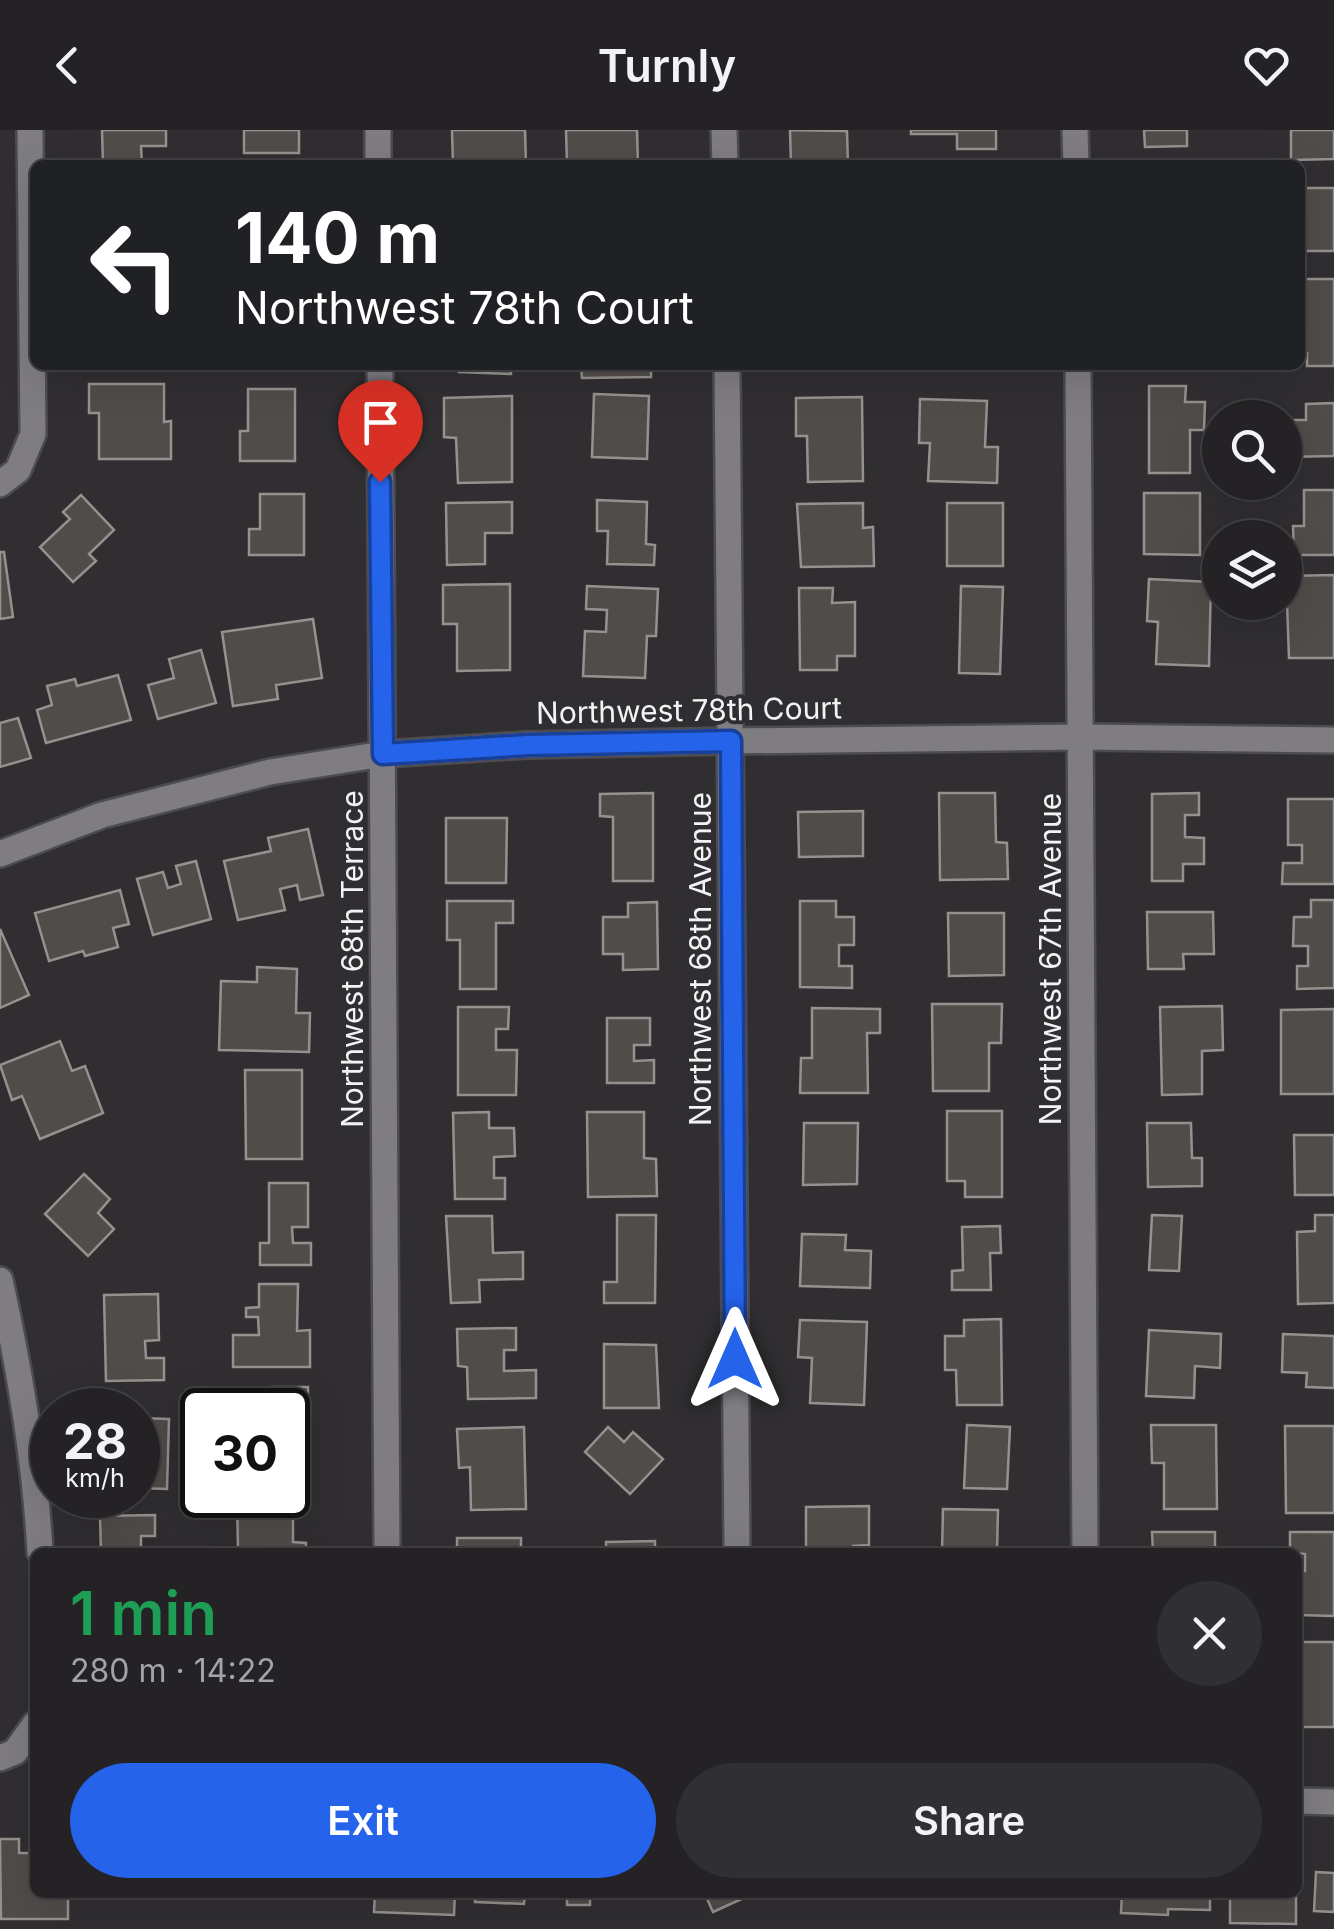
<!DOCTYPE html>
<meta charset="utf-8">
<style>
body{margin:0;font-family:Inter,sans-serif;background:#302f32;color:#f1f3f6;height:100vh;display:flex;flex-direction:column;font-size:38px;white-space:nowrap}
*{box-sizing:border-box;margin:0}
p{font-size:32px;color:#a3a4a7}
.icon{flex:none;width:55px;height:55px;fill:none;stroke:currentColor;stroke-width:2;stroke-linecap:round;stroke-linejoin:round}
.map{position:relative;flex:1;overflow:hidden}
.side{position:absolute;left:30px;top:1418px;width:1272px;height:350px;display:flex;flex-direction:column;background:#242225;border-radius:15px;box-shadow:0 10px 40px #0002,0 0 0 2px #413f42}
.side>*{flex:none}
.banner{position:absolute;left:30px;top:30px;width:1275px;height:210px;border-radius:15px;box-shadow:0 10px 40px #0002,0 0 0 2px #413f42;background:#202124;color:#fff;overflow:hidden}
.controls{position:absolute;left:1202px;top:270px;display:grid;gap:20px}
.controls a{display:grid;place-items:center;width:100px;height:100px;border-radius:50%;background:#242225;box-shadow:0 10px 40px #0002,0 0 0 2px #413f42;font-size:50px}
.speed{position:absolute;left:30px;top:1258px;display:flex;gap:20px;font-size:50px;font-weight:700;text-align:center}
.speed>*{display:grid;place-content:center;width:130px;height:130px;border-radius:50%;background:#242225;box-shadow:0 10px 40px #0002,0 0 0 2px #413f42;line-height:1}
.speed small{font-size:25px;font-weight:400}
.speed .limit{border:5px solid #111;border-radius:15px;background:#fff;color:#111}
.pin{position:absolute;display:grid;place-items:center;width:85px;height:85px;color:#fff;margin:-102px -42px;border-radius:50% 50% 50% 0;rotate:-45deg;box-shadow:0 0 10px #0007}
.pin .icon{rotate:45deg}
.me{position:absolute;width:110px;margin:-55px;rotate:0deg;stroke-linejoin:round;filter:drop-shadow(0 0 8px #0008)}
.turn{display:flex;align-items:center;gap:35px;height:210px;padding:0 40px;font-size:45px}
.turn .icon{width:130px;height:130px;stroke-width:2.5}
.turn b{display:block;font-size:70px;line-height:85px}
.round{display:grid;place-items:center;flex:none;width:105px;height:105px;border-radius:52px;background:#302f32}
.overview{display:flex;align-items:center;justify-content:space-between;height:170px;padding:0 40px}
h1{font-size:60px;font-weight:600;line-height:75px;color:#1e9e55}
.primary-button{display:flex;gap:20px;margin-top:auto;padding:20px 40px}
.primary-button a{flex:1;height:115px;border-radius:60px;background:#2563eb;color:#fff;font-size:40px;font-weight:600;line-height:115px;text-align:center}
.primary-button a+a{background:#302f32;color:#f1f3f6}
header{display:flex;justify-content:space-between;align-items:center;height:130px;padding:0 40px;background:#242225;font-size:45px;font-weight:600}
.map>svg:first-child{display:block}
.building{fill:#504c4a;stroke:#96918f;stroke-width:2.5}
.lines{fill:none;stroke-linecap:round;stroke-linejoin:round}
.street-casing{stroke:#4d4b4e;stroke-width:30}
.street{stroke:#7f7d81;stroke-width:25}
.route-casing{stroke:#184099;stroke-width:25}
.route{stroke:#2563eb;stroke-width:18}
.labels{text-anchor:middle;dominant-baseline:central;stroke-width:8;stroke-linejoin:round;paint-order:stroke}
.street-label{font-size:30px;fill:#f3f2f4;stroke:#302e31}
</style>
<header><svg class="icon" aria-label="back" viewBox="0 0 24 24"><path d="M15 5l-7 7 7 7"/></svg>Turnly<svg class="icon" aria-label="heart" viewBox="0 0 24 24"><path d="M12 20l-8-8c-3-5 5-10 8-4 3-6 11-1 8 4z"/></svg></header>
<div class="map">
<svg width="1334" height="1799" viewBox="0 0 1334 1799">
<rect width="100%" height="100%" fill="#302e31"/>
<!-- building -->
<g class="building">
<path d="M 102,0 L 166,0 L 166,16 L 141,16 L 142,35 L 103,35 Z"/>
<rect x="244" y="0" width="55" height="23"/>
<path d="M 452,0 L 525,0 L 526,35 L 453,35 Z"/>
<path d="M 566,0 L 637,0 L 638,35 L 567,35 Z"/>
<path d="M 790,0 L 847,1 L 848,35 L 791,35 Z"/>
<path d="M 911,0 L 996,0 L 996,19 L 957,19 L 957,4 L 911,4 Z"/>
<path d="M 1144,0 L 1187,0 L 1187,16 L 1145,17 Z"/>
<path d="M 1291,0 L 1334,0 L 1334,29 L 1291,30 Z"/>
<rect x="1300" y="58" width="34" height="63"/>
<path d="M 1300,149 L 1334,149 L 1334,236 L 1307,236 L 1307,223 L 1300,223 Z"/>
<rect x="233" y="235" width="68" height="5"/>
<path d="M 459,235 L 511,235 L 511,244 L 459,242 Z"/>
<path d="M 581,235 L 651,235 L 651,247 L 582,248 Z"/>
<path d="M 89,254 L 164,254 L 164,292 L 171,291 L 171,329 L 99,329 L 99,283 L 89,283 Z"/>
<path d="M 1149,256 L 1186,256 L 1185,272 L 1205,272 L 1204,300 L 1190,300 L 1190,343 L 1149,343 Z"/>
<path d="M 248,259 L 295,259 L 295,331 L 240,331 L 240,301 L 248,301 Z"/>
<path d="M 594,264 L 649,266 L 647,329 L 592,327 Z"/>
<path d="M 512,266 L 512,352 L 458,353 L 456,308 L 444,307 L 444,268 Z"/>
<path d="M 862,267 L 863,351 L 808,352 L 807,306 L 796,306 L 796,268 Z"/>
<path d="M 920,269 L 987,271 L 985,317 L 998,317 L 997,353 L 928,351 L 930,313 L 919,313 Z"/>
<path d="M 1334,273 L 1334,326 L 1285,327 L 1285,290 L 1306,290 L 1306,274 Z"/>
<path d="M 1304,360 L 1334,360 L 1334,425 L 1294,425 L 1293,396 L 1304,396 Z"/>
<path d="M 1144,363 L 1200,363 L 1200,425 L 1144,424 Z"/>
<path d="M 260,364 L 304,364 L 304,425 L 249,425 L 249,399 L 260,399 Z"/>
<path d="M 81,365 L 114,400 L 89,424 L 96,431 L 73,452 L 40,417 L 70,389 L 63,382 Z"/>
<path d="M 597,370 L 647,372 L 646,414 L 655,415 L 654,435 L 607,434 L 608,401 L 597,401 Z"/>
<path d="M 512,372 L 512,403 L 485,403 L 485,434 L 447,435 L 446,373 Z"/>
<path d="M 863,373 L 863,398 L 873,397 L 874,436 L 801,437 L 797,374 Z"/>
<rect x="947" y="373" width="56" height="63"/>
<path d="M 0,422 L 4,422 L 13,487 L 0,489 Z"/>
<path d="M 1334,445 L 1334,528 L 1289,528 L 1286,446 Z"/>
<path d="M 1149,449 L 1211,452 L 1209,536 L 1156,534 L 1158,492 L 1147,491 Z"/>
<path d="M 510,454 L 510,540 L 457,541 L 457,494 L 443,494 L 443,455 Z"/>
<path d="M 587,456 L 658,459 L 656,506 L 647,506 L 645,548 L 583,546 L 585,501 L 606,502 L 607,480 L 586,479 Z"/>
<path d="M 961,456 L 1003,457 L 1000,544 L 959,543 Z"/>
<path d="M 799,458 L 833,458 L 832,473 L 855,472 L 855,526 L 837,526 L 837,540 L 800,540 Z"/>
<path d="M 313,489 L 322,548 L 276,555 L 278,569 L 233,576 L 222,502 Z"/>
<path d="M 201,520 L 216,573 L 158,589 L 148,555 L 174,548 L 169,529 Z"/>
<path d="M 118,545 L 131,590 L 46,613 L 37,580 L 52,575 L 47,556 L 75,549 L 77,556 Z"/>
<path d="M 18,588 L 31,628 L 0,637 L 0,593 Z"/>
<path d="M 653,663 L 653,751 L 613,751 L 613,687 L 600,686 L 600,664 Z"/>
<path d="M 939,663 L 995,663 L 996,712 L 1007,713 L 1008,749 L 940,750 Z"/>
<path d="M 1199,663 L 1199,685 L 1185,685 L 1185,707 L 1204,708 L 1204,734 L 1183,734 L 1183,751 L 1152,751 L 1152,664 Z"/>
<path d="M 1288,669 L 1334,669 L 1334,754 L 1282,754 L 1283,733 L 1302,733 L 1302,715 L 1288,715 Z"/>
<path d="M 863,681 L 863,726 L 799,727 L 798,682 Z"/>
<path d="M 446,688 L 507,688 L 506,753 L 446,753 Z"/>
<path d="M 308,699 L 323,765 L 300,770 L 297,755 L 280,759 L 285,780 L 238,790 L 224,731 L 271,721 L 268,708 Z"/>
<path d="M 196,731 L 211,789 L 153,805 L 137,749 L 163,742 L 168,758 L 181,754 L 176,736 Z"/>
<path d="M 120,760 L 129,794 L 113,798 L 118,817 L 85,826 L 83,821 L 49,831 L 35,783 Z"/>
<path d="M 1311,770 L 1334,770 L 1334,858 L 1297,859 L 1297,836 L 1308,836 L 1308,816 L 1293,816 L 1294,787 L 1311,787 Z"/>
<path d="M 447,771 L 513,771 L 513,793 L 496,793 L 496,859 L 460,859 L 460,810 L 447,810 Z"/>
<path d="M 800,771 L 836,771 L 836,787 L 854,787 L 854,815 L 839,815 L 839,836 L 852,836 L 852,858 L 800,857 Z"/>
<path d="M 657,772 L 658,839 L 623,840 L 623,824 L 603,824 L 603,787 L 628,787 L 628,773 Z"/>
<path d="M 1147,782 L 1213,782 L 1214,824 L 1183,824 L 1184,839 L 1148,839 Z"/>
<path d="M 948,783 L 1004,783 L 1004,845 L 949,846 Z"/>
<path d="M 0,799 L 29,865 L 0,878 Z"/>
<path d="M 257,837 L 297,839 L 296,883 L 310,883 L 309,922 L 219,920 L 221,851 L 257,852 Z"/>
<path d="M 932,874 L 1002,874 L 1001,913 L 989,913 L 989,961 L 933,961 Z"/>
<path d="M 1222,876 L 1223,920 L 1202,921 L 1202,964 L 1162,965 L 1160,877 Z"/>
<path d="M 458,877 L 509,877 L 508,899 L 496,899 L 496,920 L 517,920 L 516,965 L 458,965 Z"/>
<path d="M 812,878 L 880,879 L 880,903 L 867,903 L 868,963 L 800,963 L 801,928 L 812,928 Z"/>
<path d="M 1334,879 L 1334,964 L 1281,964 L 1281,880 Z"/>
<path d="M 607,888 L 650,888 L 650,915 L 634,915 L 634,931 L 654,930 L 654,953 L 607,953 Z"/>
<path d="M 60,911 L 72,941 L 85,936 L 103,983 L 40,1009 L 22,966 L 12,970 L 0,935 Z"/>
<path d="M 245,940 L 302,940 L 302,1029 L 246,1029 Z"/>
<path d="M 947,981 L 1002,981 L 1002,1067 L 965,1067 L 965,1051 L 947,1051 Z"/>
<path d="M 489,982 L 489,998 L 514,998 L 515,1026 L 494,1027 L 494,1048 L 505,1048 L 505,1069 L 455,1069 L 453,983 Z"/>
<path d="M 587,982 L 644,982 L 644,1028 L 656,1029 L 657,1066 L 588,1067 Z"/>
<path d="M 804,993 L 858,993 L 857,1054 L 803,1055 Z"/>
<path d="M 1147,993 L 1191,993 L 1192,1028 L 1202,1028 L 1202,1056 L 1148,1057 Z"/>
<path d="M 1294,1005 L 1334,1005 L 1334,1065 L 1295,1065 Z"/>
<path d="M 84,1044 L 110,1069 L 98,1083 L 114,1099 L 88,1126 L 45,1084 Z"/>
<path d="M 269,1053 L 308,1053 L 308,1097 L 292,1097 L 293,1113 L 311,1113 L 311,1135 L 260,1135 L 260,1113 L 269,1113 Z"/>
<path d="M 617,1085 L 656,1085 L 655,1173 L 604,1173 L 604,1152 L 617,1152 Z"/>
<path d="M 1152,1085 L 1182,1086 L 1179,1141 L 1149,1140 Z"/>
<path d="M 1315,1085 L 1334,1085 L 1334,1173 L 1298,1174 L 1297,1102 L 1315,1101 Z"/>
<path d="M 446,1086 L 492,1086 L 493,1123 L 523,1122 L 523,1149 L 479,1150 L 480,1172 L 451,1173 Z"/>
<path d="M 1000,1096 L 1001,1123 L 990,1123 L 991,1160 L 952,1160 L 952,1141 L 963,1140 L 962,1097 Z"/>
<path d="M 802,1104 L 846,1105 L 845,1120 L 871,1121 L 870,1158 L 800,1156 Z"/>
<path d="M 259,1154 L 298,1154 L 297,1201 L 310,1200 L 310,1237 L 233,1237 L 233,1205 L 259,1205 L 258,1187 L 246,1187 L 246,1178 L 259,1177 Z"/>
<path d="M 158,1164 L 159,1210 L 145,1211 L 146,1228 L 164,1228 L 164,1250 L 106,1251 L 104,1165 Z"/>
<path d="M 1001,1189 L 1002,1275 L 957,1275 L 956,1240 L 945,1240 L 945,1206 L 964,1206 L 964,1190 Z"/>
<path d="M 800,1190 L 867,1192 L 864,1275 L 810,1273 L 812,1228 L 798,1227 Z"/>
<path d="M 516,1198 L 516,1220 L 504,1220 L 504,1241 L 536,1240 L 536,1268 L 468,1269 L 467,1237 L 458,1236 L 457,1199 Z"/>
<path d="M 1149,1200 L 1221,1204 L 1220,1238 L 1195,1236 L 1194,1268 L 1146,1266 Z"/>
<path d="M 1283,1204 L 1334,1206 L 1334,1258 L 1306,1257 L 1307,1243 L 1282,1242 Z"/>
<path d="M 604,1214 L 656,1215 L 659,1278 L 604,1278 Z"/>
<path d="M 272,1257 L 308,1257 L 309,1341 L 288,1341 L 288,1280 L 272,1280 Z"/>
<path d="M 138,1288 L 169,1289 L 167,1359 L 138,1358 Z"/>
<path d="M 967,1295 L 1010,1297 L 1007,1359 L 964,1358 Z"/>
<path d="M 1151,1295 L 1216,1295 L 1217,1379 L 1164,1379 L 1164,1333 L 1152,1333 Z"/>
<path d="M 1285,1296 L 1334,1296 L 1334,1383 L 1286,1383 Z"/>
<path d="M 524,1297 L 526,1379 L 471,1380 L 470,1337 L 459,1338 L 457,1299 Z"/>
<path d="M 608,1297 L 624,1312 L 633,1302 L 663,1329 L 630,1364 L 585,1322 Z"/>
<path d="M 237,1367 L 293,1367 L 293,1412 L 306,1413 L 306,1422 L 235,1422 L 238,1420 Z"/>
<path d="M 869,1376 L 869,1415 L 853,1416 L 853,1422 L 806,1422 L 806,1377 Z"/>
<path d="M 943,1379 L 998,1380 L 997,1422 L 942,1422 Z"/>
<path d="M 155,1385 L 155,1406 L 141,1406 L 141,1422 L 101,1422 L 100,1386 Z"/>
<path d="M 1152,1402 L 1215,1402 L 1215,1422 L 1153,1422 Z"/>
<path d="M 1290,1402 L 1334,1402 L 1334,1486 L 1298,1485 L 1298,1441 L 1305,1441 L 1305,1424 L 1290,1422 Z"/>
<rect x="457" y="1408" width="64" height="14"/>
<path d="M 655,1411 L 655,1422 L 606,1422 L 606,1412 Z"/>
<rect x="1298" y="1512" width="36" height="85"/>
<path d="M 0,1709 L 19,1709 L 19,1723 L 35,1723 L 35,1762 L 68,1762 L 68,1789 L 1,1789 Z"/>
<path d="M 1316,1742 L 1334,1743 L 1334,1782 L 1314,1781 Z"/>
<path d="M 375,1762 L 455,1762 L 454,1785 L 374,1782 Z"/>
<path d="M 475,1762 L 525,1762 L 524,1774 L 475,1772 Z"/>
<path d="M 567,1762 L 633,1762 L 633,1768 L 590,1767 L 590,1775 L 567,1775 Z"/>
<path d="M 704,1762 L 757,1762 L 713,1782 Z"/>
<path d="M 1122,1762 L 1210,1762 L 1210,1780 L 1168,1779 L 1168,1785 L 1121,1783 Z"/>
<path d="M 1230,1762 L 1296,1762 L 1296,1794 L 1230,1793 Z"/>
</g>
<g class="lines">
<!-- street casing -->
<g class="street-casing">
<g id="street">
<path d="M 378,0 L 378,35"/>
<path d="M 724,0 L 725,35"/>
<path d="M 1075,0 L 1076,35"/>
<path d="M 380,235 L 387,1422"/>
<path d="M 727,235 L 737,1422"/>
<path d="M 1078,235 L 1085,1422"/>
<path d="M 0,354 L 18,340 L 33,304 L 30,0"/>
<path d="M 0,724 L 102,685 L 270,642 L 383,624 L 527,615 L 731,611 L 1082,607 L 1334,610"/>
<path d="M 0,1150 C 20,1241 35,1330 40,1422"/>
<path d="M 0,1628 L 15,1622 L 35,1594"/>
<path d="M 1298,1671 L 1334,1672"/>
</g>
</g>
<!-- street -->
<use href="#street" class="street"/>
</g>
<g class="lines">
<!-- route casing -->
<g class="route-casing">
<path id="route" d="M 380,352 L 383,624 L 528,615 L 731,611 L 735,1229"/>
</g>
<!-- route -->
<use href="#route" class="route"/>
</g>
<g class="labels">
<!-- street labels -->
<g class="street-label">
<text transform="translate(689 580) rotate(-1)">Northwest 78th Court</text>
<text transform="translate(352 829) rotate(-90)">Northwest 68th Terrace</text>
<text transform="translate(700 829) rotate(-90)">Northwest 68th Avenue</text>
<text transform="translate(1050 829) rotate(-90)">Northwest 67th Avenue</text>
</g>
</g>
</svg>
<div class="controls">
<a><svg class="icon" aria-label="search" viewBox="0 0 24 24"><circle cx="10" cy="10" r="6"/><path d="M15 15l6 6"/></svg></a>
<a><svg class="icon" aria-label="layers" viewBox="0 0 24 24"><path d="M12 4l9 5-9 5-9-5zM3 14l9 5 9-5"/></svg></a>
</div>
<div class="speed"><div>28<small>km/h</small></div><div class="limit">30</div></div>
<div class="pin" style="left:380px;top:352px;background:#d93025"><svg class="icon" aria-label="arrive" viewBox="0 0 24 24"><path d="M6 21V4h12l-3 4 3 4H6"/></svg></div>
<svg class="me" style="left:735px;top:1229px" viewBox="-20 -20 40 40"><path d="M0-17L14 15 0 8-14 15z" fill="#2563eb" stroke="#fff" stroke-width="4"/></svg>
<div class="banner">
<div class="turn"><svg class="icon" aria-label="left" viewBox="0 0 24 24"><path d="M17 20v-9H6M10 6l-5 5 5 5"/></svg><div><b>140 m</b>Northwest 78th Court</div></div>
</div>
<section class="side">
<div class="overview"><div><h1>1 min</h1><p>280 m · 14:22</p></div><a class="round"><svg class="icon" aria-label="close" viewBox="0 0 24 24"><path d="M6 6l12 12M18 6L6 18"/></svg></a></div>
<div class="primary-button"><a>Exit</a><a>Share</a></div>
</section>
</div>
